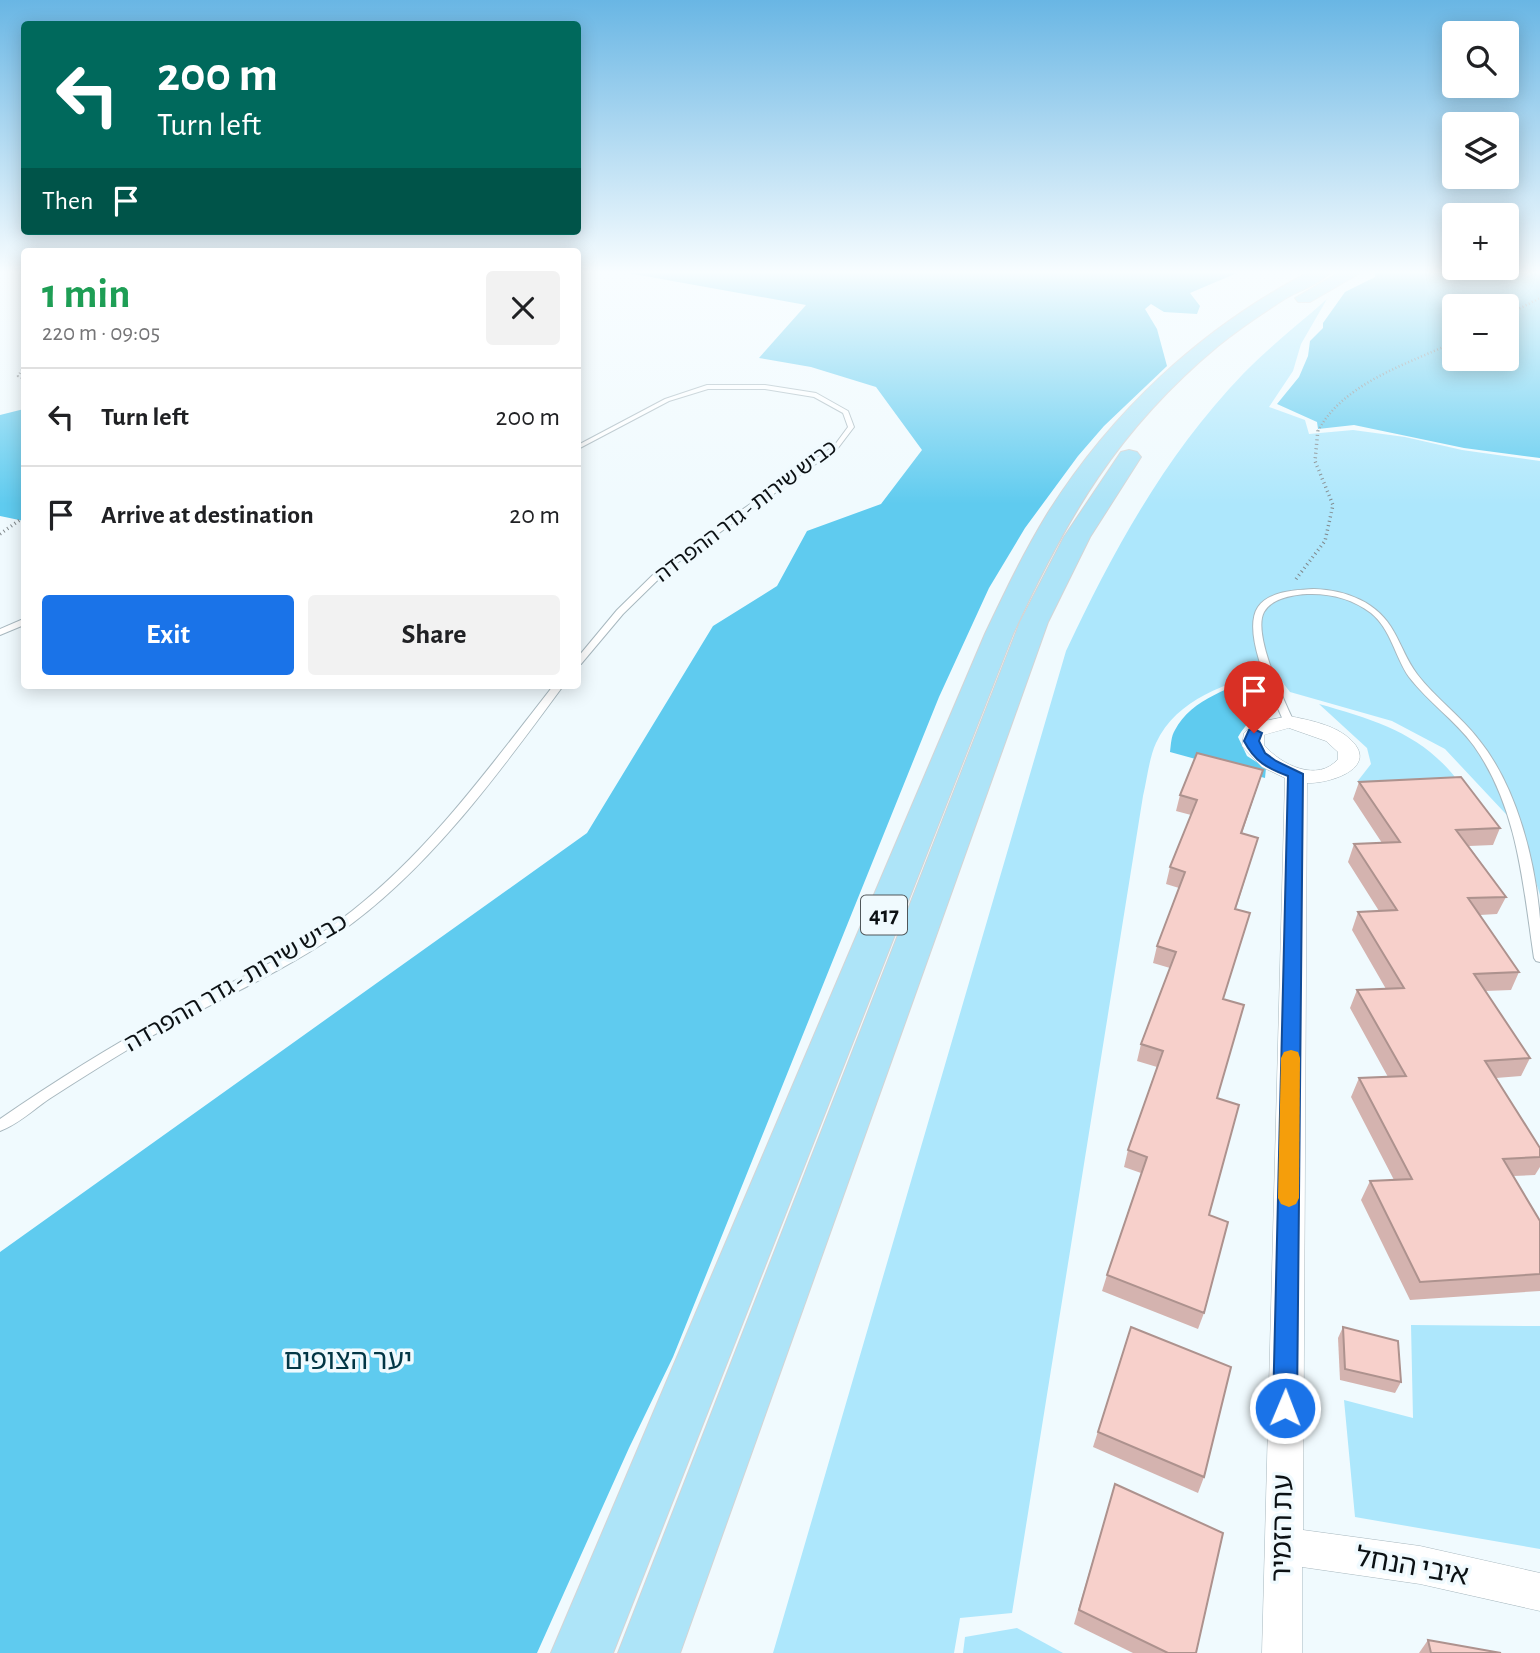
<!DOCTYPE html>
<meta charset="utf-8">
<style>
body{margin:0;font-family:"Alegreya Sans","Noto Sans Hebrew",sans-serif;background:#f2f2f2;color:#202124;height:100vh;display:flex;flex-direction:column;font-size:26px;white-space:nowrap}
*{box-sizing:border-box;margin:0}
p{font-size:23px;color:#757577}
.icon{flex:none;width:38px;height:38px;fill:none;stroke:currentColor;stroke-width:2;stroke-linecap:round;stroke-linejoin:round}
.map{position:relative;flex:1;overflow:hidden}
.sheet{position:absolute;left:21px;top:248px;width:560px;height:441px;display:flex;flex-direction:column;background:#fff;border-radius:7px;box-shadow:0 4px 18px #0003}
.sheet>*{flex:none}
.guide{position:absolute;left:21px;top:21px;width:560px;height:214px;border-radius:7px;box-shadow:0 4px 18px #0003;background:#00695c;color:#fff;overflow:hidden}
.fabs{position:absolute;left:1442px;top:21px;display:grid;gap:14px}
.fabs a{display:grid;place-items:center;width:77px;height:77px;border-radius:7px;background:#fff;box-shadow:0 4px 18px #0003;font-size:35px}
.pin{position:absolute;display:grid;place-items:center;width:60px;height:60px;color:#fff;margin:-72px -30px;border-radius:50% 50% 50% 0;rotate:-45deg;box-shadow:0 0 7px #0007}
.pin .icon{rotate:45deg}
.me{position:absolute;width:77px;margin:-38px;rotate:1deg;stroke-linejoin:round;filter:drop-shadow(0 0 5px #0008)}
.turn{display:flex;align-items:center;gap:24px;height:147px;padding:0 21px;font-size:32px}
.turn .icon{width:91px;height:91px;stroke-width:2.5}
.turn b{display:block;font-size:49px;line-height:60px}
.then{display:flex;align-items:center;height:66px;padding:0 21px;background:#0003;gap:14px;font-size:26px}
.round{display:grid;place-items:center;flex:none;width:74px;height:74px;border-radius:7px;background:#f2f2f2}
.overview{display:flex;align-items:center;justify-content:space-between;height:119px;padding:0 21px}
h1{font-size:42px;font-weight:700;line-height:52px;color:#1e9e55}
.primary-button{display:flex;gap:14px;margin-top:auto;padding:14px 21px}
.primary-button a{flex:1;height:80px;border-radius:7px;background:#1a73e8;color:#fff;font-size:28px;font-weight:700;line-height:80px;text-align:center}
.primary-button a+a{background:#f2f2f2;color:#202124}
ul{padding:0;list-style:none}
li{display:flex;align-items:center;gap:21px;height:98px;padding:0 21px;border-top:2px solid #e0e0e0}
li div{flex:1}
li b{display:block;font-size:26px}
li em{font-style:normal}
.map>svg:first-child{display:block}
.green{fill:#ade7fc}
.forest{fill:#5fcbef;fill-rule:evenodd}
.lines{fill:none;stroke-linecap:round;stroke-linejoin:round}
.service-casing{stroke:#a8b8bf;stroke-width:2}
.minor-casing{stroke:#a8b8bf;stroke-width:1}
.primary-casing{stroke:#d3d4d5;stroke-width:2}
.path-far1{stroke:#80888b;stroke-width:2.5;stroke-dasharray:1 2.5;stroke-linecap:butt}
.path{stroke:#80888b;stroke-width:3.5;stroke-dasharray:1 3.5;stroke-linecap:butt}
.service{fill:#fff;fill-rule:evenodd}
.minor{fill:#fff;fill-rule:evenodd}
.primary{fill:#ade4f8;fill-rule:evenodd}
.wall{fill:#d4b3af}
.shaded-wall{fill:#ad928e}
.building{fill:#f7d0cb;stroke:#ad928e;stroke-width:2}
.route{fill:#1a73e8;stroke:#114b97;stroke-width:2}
.slow{fill:#f59e0b}
.labels{text-anchor:middle;dominant-baseline:central;stroke-width:7;stroke-linejoin:round;paint-order:stroke}
.far-street-label{font-size:21px;fill:#0c1114;stroke:#f0fafe}
.shield{fill:#f0fafe;stroke:#50575a;stroke-width:2}
.shield-label{font-size:23px;font-weight:bold;fill:#0c1114}
.street-label{font-size:24px;fill:#0c1114;stroke:#f0fafe}
.near-park-label{font-size:28px;fill:#023645;stroke:#f0fafe}
.near-street-label{font-size:28px;fill:#0c1114;stroke:#f0fafe}
</style>
<div class="map">
<svg width="1540" height="1653" viewBox="0 0 1540 1653">
<rect width="100%" height="100%" fill="#f0fafe"/>
<!-- green -->
<g class="green">
<path d="M 1327,299 L 1301,344 L 1293,371 L 1269,407 L 1305,420 L 1309,434 L 1353,430 L 1405,437 L 1462,450 L 1540,461 L 1540,895 L 1519,828 L 1445,749 L 1392,721 L 1290,692 L 1273,670 C 1228,683 1177,698 1156,743 C 1149,758 1147,780 1143,796 L 1012,1613 L 960,1618 L 954,1653 L 773,1653 L 1066,651 C 1113,551 1166,454 1243,374 C 1269,347 1299,324 1327,299 Z"/>
<path d="M 1319,704 C 1378,721 1427,735 1463,788 L 1357,782 L 1371,764 L 1367,748 Z"/>
<path d="M 1411,1325 L 1540,1326 L 1540,1549 L 1355,1517 L 1344,1400 L 1413,1418 Z"/>
<path d="M 1017,1628 L 1063,1653 L 963,1653 L 965,1637 Z"/>
</g>
<!-- forest -->
<g class="forest">
<path d="M 628,273 L 1237,273 L 1190,293 L 1200,306 L 1197,314 L 1164,312 L 1151,304 L 1145,309 L 1157,329 L 1167,366 L 1104,426 L 1078,456 L 1025,528 L 989,588 L 939,697 L 673,1357 L 629,1448 L 537,1653 L 0,1653 L 0,1252 L 587,833 L 713,626 L 777,586 L 807,531 L 881,504 L 922,450 L 876,387 L 811,367 L 759,358 L 806,305 Z"/>
<path d="M 1375,273 L 1540,273 L 1540,458 L 1464,448 L 1354,425 L 1318,429 L 1317,422 L 1277,404 L 1299,377 L 1308,356 L 1310,341 L 1323,328 L 1323,323 L 1345,292 L 1375,277 ZM 1454,306 L 1507,306 L 1507,359 L 1454,359 Z"/>
<path d="M 24,409 L 24,521 L 0,516 L 0,415 Z"/>
<path d="M 1265,677 L 1275,712 C 1256,716 1248,720 1238,737 L 1247,756 L 1266,768 L 1265,778 L 1170,752 C 1171,745 1171,736 1175,730 C 1191,699 1234,685 1265,677 Z"/>
</g>
<g class="lines">
<!-- service casing -->
<g class="service-casing">
<g id="service">
<path d="M 707,385 L 765,385 L 816,393 L 848,411 L 854,427 L 838,448 L 670,568 L 623,614 L 581,664 L 578,665 L 578,657 L 617,610 L 664,564 L 834,446 L 848,427 L 843,413 L 814,397 L 765,389 L 708,389 L 669,401 L 578,449 L 578,445 L 665,399 Z"/>
<path d="M 1314,589 C 1346,590 1378,602 1394,632 C 1402,646 1407,661 1417,674 C 1435,698 1461,716 1479,740 C 1517,787 1535,860 1540,919 C 1540,933 1540,948 1540,962 L 1536,961 L 1534,958 C 1523,885 1518,808 1474,746 C 1455,720 1428,702 1409,677 C 1395,657 1391,629 1371,613 C 1353,599 1330,593 1307,594 C 1292,595 1272,598 1264,612 C 1252,634 1284,700 1294,722 L 1289,725 L 1284,722 C 1273,697 1241,632 1258,607 C 1269,591 1296,590 1314,589 Z"/>
<path d="M 21,620 L 24,620 L 24,625 L 0,635 L 0,629 Z"/>
<path d="M 553,686 L 563,686 C 499,773 428,871 339,933 C 275,977 201,1007 134,1046 C 105,1063 77,1081 49,1099 C 33,1110 17,1125 0,1131 L 0,1119 C 58,1079 119,1041 181,1008 C 239,978 300,952 352,911 C 432,848 491,765 553,686 Z"/>
</g>
</g>
<!-- minor casing -->
<g class="minor-casing">
<path id="minor" d="M 1289,716 C 1309,720 1336,725 1351,740 C 1380,768 1329,784 1307,783 L 1303,1530 L 1420,1546 L 1540,1573 L 1540,1611 L 1420,1584 L 1302,1567 L 1302,1653 L 1262,1653 L 1285,778 L 1262,767 L 1242,746 L 1244,733 L 1255,723 ZM 1289,728 L 1326,741 L 1338,752 L 1338,759 C 1318,783 1281,765 1264,745 L 1264,735 Z"/>
</g>
<!-- primary casing -->
<g class="primary-casing">
<g id="primary">
<path d="M 1307,273 L 1329,273 C 1320,284 1301,290 1288,297 C 1264,312 1240,328 1218,346 C 1117,430 1067,517 1013,634 L 613,1653 L 551,1653 L 985,634 C 1004,594 1023,554 1046,516 C 1110,413 1200,329 1307,273 Z"/>
<path d="M 1338,273 L 1360,273 L 1310,302 L 1298,302 L 1295,298 Z"/>
<path d="M 1129,450 L 1137,452 L 1141,457 L 1090,537 L 1048,622 L 680,1653 L 618,1653 L 1020,622 L 1064,537 L 1121,452 Z"/>
</g>
</g>
<!-- path-far1 -->
<g class="path-far1">
<path d="M 1507,315 L 1540,298"/>
<path d="M 24,367 L 18,376 L 24,379"/>
<path d="M 1318,431 C 1343,383 1408,364 1454,342"/>
</g>
<!-- path -->
<g class="path">
<path d="M 0,534 L 24,517"/>
<path d="M 1296,579 L 1325,541 L 1333,505 L 1315,461 L 1318,429"/>
</g>
<!-- service -->
<use href="#service" class="service"/>
<!-- minor -->
<use href="#minor" class="minor"/>
<!-- primary -->
<use href="#primary" class="primary"/>
</g>
<!-- wall -->
<g class="wall">
<path d="M 1359,782 L 1500,828 L 1493,845 L 1469,846 L 1506,897 L 1497,914 L 1480,915 L 1519,972 L 1511,990 L 1485,991 L 1530,1058 L 1521,1076 L 1496,1078 L 1540,1148 L 1540,1167 L 1535,1175 L 1513,1176 L 1540,1221 L 1540,1291 L 1410,1300 L 1361,1200 L 1370,1181 L 1394,1180 L 1351,1097 L 1359,1078 L 1388,1077 L 1350,1008 L 1357,990 L 1386,989 L 1352,930 L 1358,912 L 1379,911 L 1348,862 L 1354,844 L 1382,843 L 1353,799 Z"/>
<path d="M 1258,785 L 1242,834 L 1258,838 L 1236,909 L 1223,999 L 1209,1215 L 1204,1313 L 1198,1329 L 1102,1291 L 1107,1275 L 1141,1173 L 1124,1167 L 1128,1150 L 1157,1067 L 1137,1061 L 1141,1044 L 1170,968 L 1153,963 L 1157,946 L 1179,888 L 1166,884 L 1170,867 L 1191,815 L 1176,811 L 1180,795 Z"/>
<path d="M 1131,1327 L 1204,1477 L 1198,1493 L 1093,1447 Z"/>
<path d="M 1343,1327 L 1401,1382 L 1395,1393 L 1340,1380 L 1338,1338 Z"/>
<path d="M 1115,1484 L 1196,1653 L 1133,1653 L 1074,1624 Z"/>
<path d="M 1428,1640 L 1501,1653 L 1419,1653 Z"/>
</g>
<!-- shaded-wall -->
<path class="shaded-wall" d="M 1263,770 L 1258,785 L 1236,850 L 1241,833 Z"/>
<!-- building -->
<g class="building">
<path d="M 1197,753 L 1263,770 L 1241,833 L 1258,838 L 1235,909 L 1250,913 L 1223,999 L 1244,1005 L 1217,1098 L 1239,1105 L 1209,1215 L 1228,1222 L 1204,1313 L 1107,1275 L 1147,1157 L 1128,1150 L 1163,1051 L 1141,1044 L 1176,952 L 1157,946 L 1185,872 L 1170,867 L 1197,800 L 1180,795 Z"/>
<path d="M 1461,777 L 1500,828 L 1456,830 L 1506,897 L 1468,898 L 1519,972 L 1474,974 L 1530,1058 L 1485,1061 L 1540,1148 L 1540,1157 L 1503,1159 L 1540,1221 L 1540,1274 L 1420,1282 L 1370,1181 L 1412,1179 L 1359,1078 L 1406,1076 L 1357,990 L 1404,988 L 1358,912 L 1397,910 L 1354,844 L 1400,842 L 1359,782 Z"/>
<path d="M 1131,1327 L 1231,1367 L 1204,1477 L 1098,1432 Z"/>
<path d="M 1343,1327 L 1398,1341 L 1401,1382 L 1345,1369 Z"/>
<path d="M 1115,1484 L 1223,1533 L 1196,1653 L 1168,1653 L 1079,1610 Z"/>
<path d="M 1428,1640 L 1501,1653 L 1431,1653 Z"/>
</g>
<!-- sky -->
<linearGradient id="sky" x2="0" y2="1"><stop stop-color="#69b6e4"/><stop offset="0.54" stop-color="#f8fdff"/><stop offset="1" stop-color="#f8fdff" stop-opacity="0"/></linearGradient>
<rect width="1540" height="504" fill="url(#sky)"/>
<!-- route -->
<path class="route" d="M 1254,729 L 1262,733 L 1259,741 L 1265,753 L 1276,761 L 1303,774 L 1297,1408 L 1294,1416 L 1285,1420 L 1277,1416 L 1273,1408 L 1288,776 C 1267,768 1255,762 1244,741 L 1249,730 Z"/>
<!-- slow -->
<path class="slow" d="M 1291,1050 L 1298,1052 L 1300,1058 L 1299,1198 L 1296,1204 L 1289,1207 L 1281,1204 L 1278,1198 L 1281,1058 L 1284,1052 Z"/>
<g class="labels">
<!-- far-street labels -->
<g class="far-street-label">
<text transform="translate(746 511) rotate(-37)">כביש שירות - גדר ההפרדה</text>
</g>
<!-- shield labels -->
<rect class="shield" x="861" y="895.5" width="46" height="39" rx="5"/>
<g class="shield-label">
<text x="884" y="915">417</text>
</g>
<!-- street labels -->
<g class="street-label">
<text transform="translate(236 983) rotate(-30)">כביש שירות - גדר ההפרדה</text>
</g>
<!-- near-park labels -->
<g class="near-park-label">
<text x="348" y="1361">יער הצופים</text>
</g>
<!-- near-street labels -->
<g class="near-street-label">
<text transform="translate(1283 1528) rotate(-89)">עת הזמיר</text>
<text transform="translate(1412 1567) rotate(10)">איבי הנחל</text>
</g>
</g>
</svg>
<div class="fabs">
<a><svg class="icon" aria-label="search" viewBox="0 0 24 24"><circle cx="10" cy="10" r="6"/><path d="M15 15l6 6"/></svg></a>
<a><svg class="icon" aria-label="layers" viewBox="0 0 24 24"><path d="M12 4l9 5-9 5-9-5zM3 14l9 5 9-5"/></svg></a>
<a>+</a>
<a>−</a>
</div>
<div class="pin" style="left:1254px;top:733px;background:#d93025"><svg class="icon" aria-label="arrive" viewBox="0 0 24 24"><path d="M6 21V4h12l-3 4 3 4H6"/></svg></div>
<svg class="me" style="left:1285px;top:1408px" viewBox="-20 -20 40 40"><circle r="17" fill="#1a73e8" stroke="#fff" stroke-width="3"/><path d="M0-11L8 9 0 5-8 9z" fill="#fff"/></svg>
<div class="guide">
<div class="turn"><svg class="icon" aria-label="left" viewBox="0 0 24 24"><path d="M17 20v-9H6M10 6l-5 5 5 5"/></svg><div><b>200 m</b>Turn left</div></div>
<div class="then">Then<svg class="icon" aria-label="arrive" viewBox="0 0 24 24"><path d="M6 21V4h12l-3 4 3 4H6"/></svg></div>
</div>
<section class="sheet">
<div class="overview"><div><h1>1 min</h1><p>220 m · 09:05</p></div><a class="round"><svg class="icon" aria-label="close" viewBox="0 0 24 24"><path d="M6 6l12 12M18 6L6 18"/></svg></a></div>
<ul>
<li><svg class="icon" aria-label="left" viewBox="0 0 24 24"><path d="M17 20v-9H6M10 6l-5 5 5 5"/></svg><div><b>Turn left</b></div><em>200 m</em></li>
<li><svg class="icon" aria-label="arrive" viewBox="0 0 24 24"><path d="M6 21V4h12l-3 4 3 4H6"/></svg><div><b>Arrive at destination</b></div><em>20 m</em></li>
</ul>
<div class="primary-button"><a>Exit</a><a>Share</a></div>
</section>
</div>
